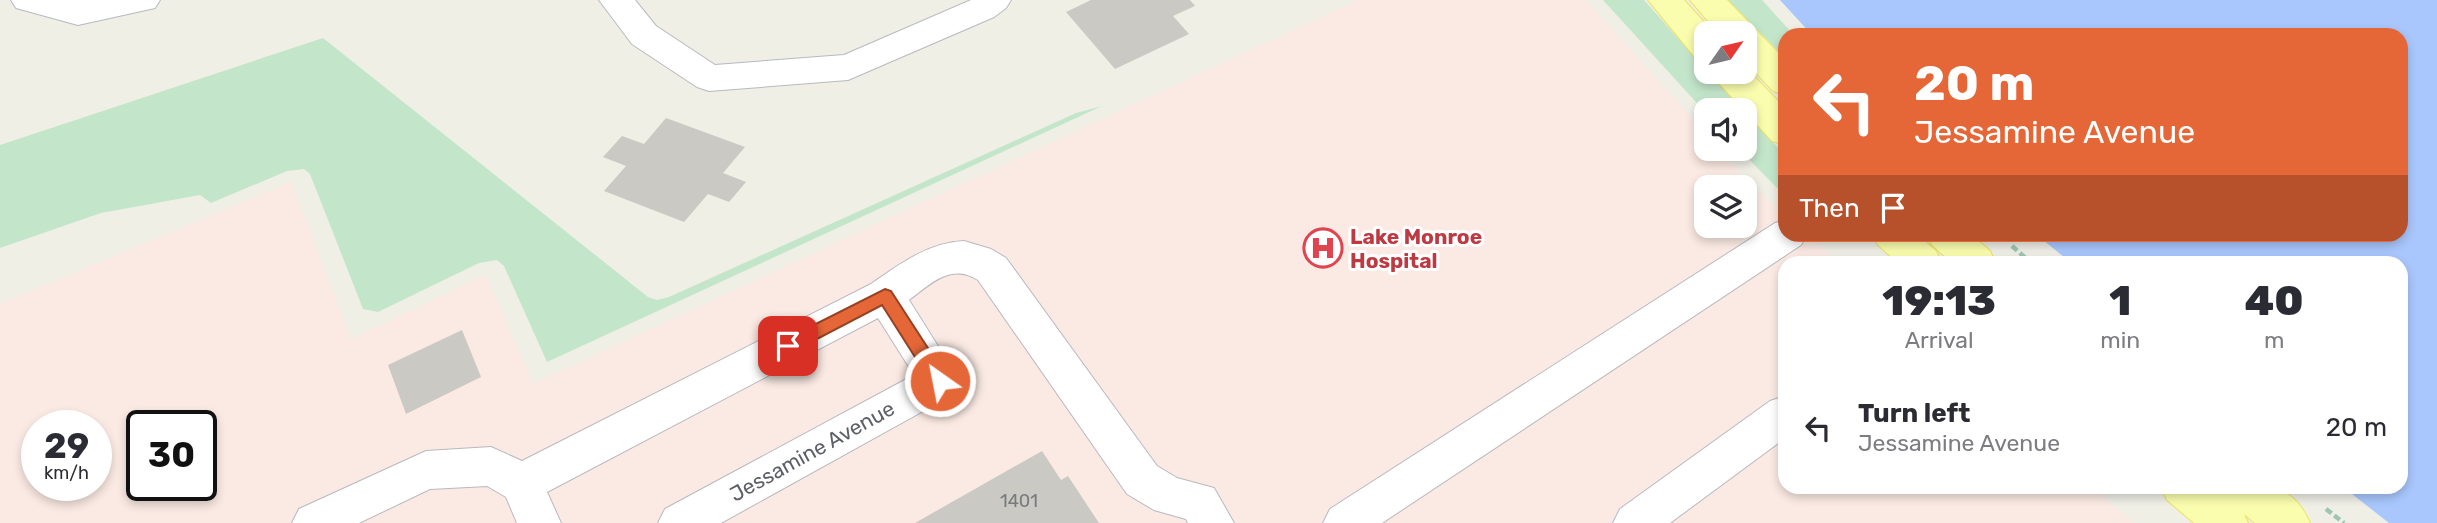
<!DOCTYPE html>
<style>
body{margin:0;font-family:Rubik,sans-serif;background:#f7f7f7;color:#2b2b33;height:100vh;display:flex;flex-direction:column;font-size:26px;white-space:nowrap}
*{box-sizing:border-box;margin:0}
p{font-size:23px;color:#7c7c81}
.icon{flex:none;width:38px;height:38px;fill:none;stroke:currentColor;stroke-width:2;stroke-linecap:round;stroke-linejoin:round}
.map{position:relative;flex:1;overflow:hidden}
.sheet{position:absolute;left:1778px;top:256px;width:630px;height:238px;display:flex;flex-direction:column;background:#fff;border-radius:21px;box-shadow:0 4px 10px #0003}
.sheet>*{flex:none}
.hud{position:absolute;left:1778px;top:28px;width:630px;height:214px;border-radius:21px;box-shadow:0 4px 10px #0003;background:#e56637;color:#fff;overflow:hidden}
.needle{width:46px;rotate:56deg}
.buttons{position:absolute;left:1694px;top:21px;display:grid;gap:14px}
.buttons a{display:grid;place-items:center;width:63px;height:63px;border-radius:14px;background:#fff;box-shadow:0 4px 10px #0003;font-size:35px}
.speed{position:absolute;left:21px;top:410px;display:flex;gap:14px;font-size:35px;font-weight:700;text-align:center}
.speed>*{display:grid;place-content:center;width:91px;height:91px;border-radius:50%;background:#fff;box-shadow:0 4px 10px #0003;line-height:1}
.speed small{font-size:18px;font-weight:400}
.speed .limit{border:4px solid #111;border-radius:10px;background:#fff;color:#111}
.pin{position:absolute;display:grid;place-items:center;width:60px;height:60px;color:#fff;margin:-30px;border-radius:14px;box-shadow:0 4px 10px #0006}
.me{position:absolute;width:77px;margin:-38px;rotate:327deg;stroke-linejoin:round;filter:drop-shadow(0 0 5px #0008)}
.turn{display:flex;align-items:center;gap:24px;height:147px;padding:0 21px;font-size:32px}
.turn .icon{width:91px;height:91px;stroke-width:2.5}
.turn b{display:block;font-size:49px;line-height:60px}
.then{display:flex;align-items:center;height:66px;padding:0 21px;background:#0003;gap:14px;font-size:26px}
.eta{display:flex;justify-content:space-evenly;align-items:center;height:119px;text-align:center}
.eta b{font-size:42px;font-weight:800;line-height:49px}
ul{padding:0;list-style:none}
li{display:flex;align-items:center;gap:21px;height:105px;padding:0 21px}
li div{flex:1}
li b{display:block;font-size:26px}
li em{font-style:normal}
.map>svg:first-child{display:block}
.medical{fill:#fbeae3;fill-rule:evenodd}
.green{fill:#c3e6ca}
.water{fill:#a9c7fd}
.building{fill:#cac9c3}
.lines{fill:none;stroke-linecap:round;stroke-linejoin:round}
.minor-casing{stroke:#b8b9bf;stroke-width:2}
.major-casing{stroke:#eee261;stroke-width:2}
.path{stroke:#9dc6b1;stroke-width:4.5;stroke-dasharray:7 3.5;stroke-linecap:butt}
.minor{fill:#fff;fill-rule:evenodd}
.major{fill:#fafdad;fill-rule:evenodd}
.route{fill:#e56637;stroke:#954224;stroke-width:2}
.labels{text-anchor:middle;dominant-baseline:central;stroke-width:6;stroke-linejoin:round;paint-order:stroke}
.number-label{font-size:18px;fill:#787a7d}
.health-label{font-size:21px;font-weight:bold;fill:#be3a42;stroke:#fff;text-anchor:start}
.street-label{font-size:21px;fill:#5d5f66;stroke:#fff}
</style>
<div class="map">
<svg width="2437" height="523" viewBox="0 0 2437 523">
<rect width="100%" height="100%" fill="#efefe6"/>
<!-- medical -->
<path class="medical" d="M 1358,0 L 1586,0 L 1706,134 L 1706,149 L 1719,149 L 1749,183 L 1785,215 L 1785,234 L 1807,235 L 1838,262 L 1785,262 L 1785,486 L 2091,487 L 2134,523 L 0,523 L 0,304 L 291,182 L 351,340 L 485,274 L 533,384 ZM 1706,187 L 1745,187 L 1745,226 L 1706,226 ZM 37,425 L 96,425 L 96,485 L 37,485 ZM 142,425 L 201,425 L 201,485 L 142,485 Z"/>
<!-- green -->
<g class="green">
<path d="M 1603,0 L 1644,0 L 1742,110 L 1706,110 L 1706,113 Z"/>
<path d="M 1728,0 L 1762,0 L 1794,35 L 1785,35 L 1785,58 Z"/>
<path d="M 323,38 L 648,297 L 657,300 L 669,297 L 1076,113 L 1102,106 L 547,362 L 504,266 L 497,260 L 479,263 L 378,312 L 363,309 L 310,174 L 304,169 L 287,171 L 211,203 L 200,195 L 101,213 L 0,248 L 0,145 Z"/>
<path d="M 1745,113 L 1785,155 L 1785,185 L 1777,188 L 1739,149 L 1745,149 Z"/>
</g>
<!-- water -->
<path class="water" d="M 1780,0 L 2437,0 L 2437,523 L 2389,523 L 2343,487 L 2401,486 L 2401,262 L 2070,262 L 2037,235 L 2401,234 L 2401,35 L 1812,35 Z"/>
<!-- building -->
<g class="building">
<path d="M 1091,0 L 1190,0 L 1195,6 L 1173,16 L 1189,34 L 1115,69 L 1066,12 Z"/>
<path d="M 666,118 L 745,147 L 723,173 L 746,182 L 729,202 L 708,194 L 684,222 L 604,191 L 626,166 L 603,157 L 622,136 L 644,144 Z"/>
<path d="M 462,330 L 481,377 L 406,414 L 388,365 Z"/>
<path d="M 1042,451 L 1061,480 L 1068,476 L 1099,523 L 915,523 Z"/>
</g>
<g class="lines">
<!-- minor casing -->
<g class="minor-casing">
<g id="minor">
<path d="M 11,0 L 160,0 L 155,8 L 78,25 L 16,8 Z"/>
<path d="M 599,0 L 635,0 L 656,26 L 715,65 L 844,55 L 971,0 L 1011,0 L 1006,8 L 994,17 L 848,80 L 709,91 L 697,87 L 632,44 Z"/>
<path d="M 1785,220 L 1785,234 L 1807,234 L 1801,245 L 1382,523 L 1323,523 L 1330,509 L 1775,223 Z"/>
<path d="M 964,241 L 991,249 L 1006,258 L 1157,466 L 1177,478 L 1214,488 L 1234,523 L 1188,523 L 1186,519 L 1154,510 L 1127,494 L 978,280 C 950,263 932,283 909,300 L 960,381 L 954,394 L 721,523 L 658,523 L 665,509 L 914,375 L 878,318 L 547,492 L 561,523 L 517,523 L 506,497 L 487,486 L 430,489 L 359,523 L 292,523 L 299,509 L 426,451 L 491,447 L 522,461 L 871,284 C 900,264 927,243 964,241 Z"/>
<path d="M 1785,396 L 1785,438 L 1670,523 L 1613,523 L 1620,509 L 1770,401 Z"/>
</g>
</g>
<!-- major casing -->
<g class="major-casing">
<g id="major">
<path d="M 1648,0 L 1684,0 L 1714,33 L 1706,33 L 1706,59 L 1694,56 Z"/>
<path d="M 1690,0 L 1727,0 L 1785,60 L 1785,95 L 1773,91 L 1745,61 L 1745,33 L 1718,33 Z"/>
<path d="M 1745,67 L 1785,108 L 1785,145 L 1772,141 L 1717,81 L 1712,72 L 1745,72 Z"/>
<path d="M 1872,234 L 1917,234 L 1936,251 L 1941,262 L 1897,262 L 1878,245 Z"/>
<path d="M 1926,234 L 1971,234 L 1990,251 L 1995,262 L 1951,262 L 1932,245 Z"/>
<path d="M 2161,486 L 2215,486 L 2224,494 L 2221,486 C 2261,486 2291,479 2310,523 L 2255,523 L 2244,514 L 2248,523 L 2194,523 L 2167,500 Z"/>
</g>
</g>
<!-- path -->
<g class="path">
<path d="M 2012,246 L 2030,262"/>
<path d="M 2326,509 L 2344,523"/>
</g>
<!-- minor -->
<use href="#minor" class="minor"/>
<!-- major -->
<use href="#major" class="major"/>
</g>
<!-- route -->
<path class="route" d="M 885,289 L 891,291 L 946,376 L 948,381 L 946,387 L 940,389 L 934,387 L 882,305 L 794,351 L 782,351 L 780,346 L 782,341 Z"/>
<!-- icons -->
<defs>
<g id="hospital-ring" transform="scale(2.0125)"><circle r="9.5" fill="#fff" stroke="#e0444e" stroke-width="1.5"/><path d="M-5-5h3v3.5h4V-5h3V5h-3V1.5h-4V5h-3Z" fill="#e0444e"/></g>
</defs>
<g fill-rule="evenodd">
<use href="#hospital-ring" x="1323" y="248"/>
</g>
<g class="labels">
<!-- number labels -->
<g class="number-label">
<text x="1019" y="501">1401</text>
</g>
<!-- health labels -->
<g class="health-label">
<text x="1350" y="236">Lake Monroe<tspan x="1350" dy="24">Hospital</tspan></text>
</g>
<!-- street labels -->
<g class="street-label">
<text transform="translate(812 451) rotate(-29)">Jessamine Avenue</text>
</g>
</g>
</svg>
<div class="buttons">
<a><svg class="needle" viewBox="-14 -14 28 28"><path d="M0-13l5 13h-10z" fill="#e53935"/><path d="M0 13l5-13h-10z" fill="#7c7c81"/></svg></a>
<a><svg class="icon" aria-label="sound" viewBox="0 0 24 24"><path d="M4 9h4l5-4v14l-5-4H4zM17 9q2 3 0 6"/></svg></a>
<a><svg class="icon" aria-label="layers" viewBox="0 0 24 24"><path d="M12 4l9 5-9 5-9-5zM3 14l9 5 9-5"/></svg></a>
</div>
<div class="speed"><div>29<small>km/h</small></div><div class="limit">30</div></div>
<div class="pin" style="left:788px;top:346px;background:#d93025"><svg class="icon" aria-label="arrive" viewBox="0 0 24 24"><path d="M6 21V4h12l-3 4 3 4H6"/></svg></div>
<svg class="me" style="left:940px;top:381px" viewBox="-20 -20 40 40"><circle r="17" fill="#e56637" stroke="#fff" stroke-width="3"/><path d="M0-11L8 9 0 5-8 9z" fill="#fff"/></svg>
<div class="hud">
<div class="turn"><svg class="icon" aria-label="left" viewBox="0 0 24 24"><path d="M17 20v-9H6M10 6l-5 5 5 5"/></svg><div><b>20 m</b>Jessamine Avenue</div></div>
<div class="then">Then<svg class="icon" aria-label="arrive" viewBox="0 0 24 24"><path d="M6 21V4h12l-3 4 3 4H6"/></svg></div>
</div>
<section class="sheet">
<div class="eta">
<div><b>19:13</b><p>Arrival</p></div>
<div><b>1</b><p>min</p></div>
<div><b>40</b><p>m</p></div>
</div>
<ul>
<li><svg class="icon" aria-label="left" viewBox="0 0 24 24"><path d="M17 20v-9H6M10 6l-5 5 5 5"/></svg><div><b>Turn left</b><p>Jessamine Avenue</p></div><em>20 m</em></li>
</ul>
</section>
</div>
